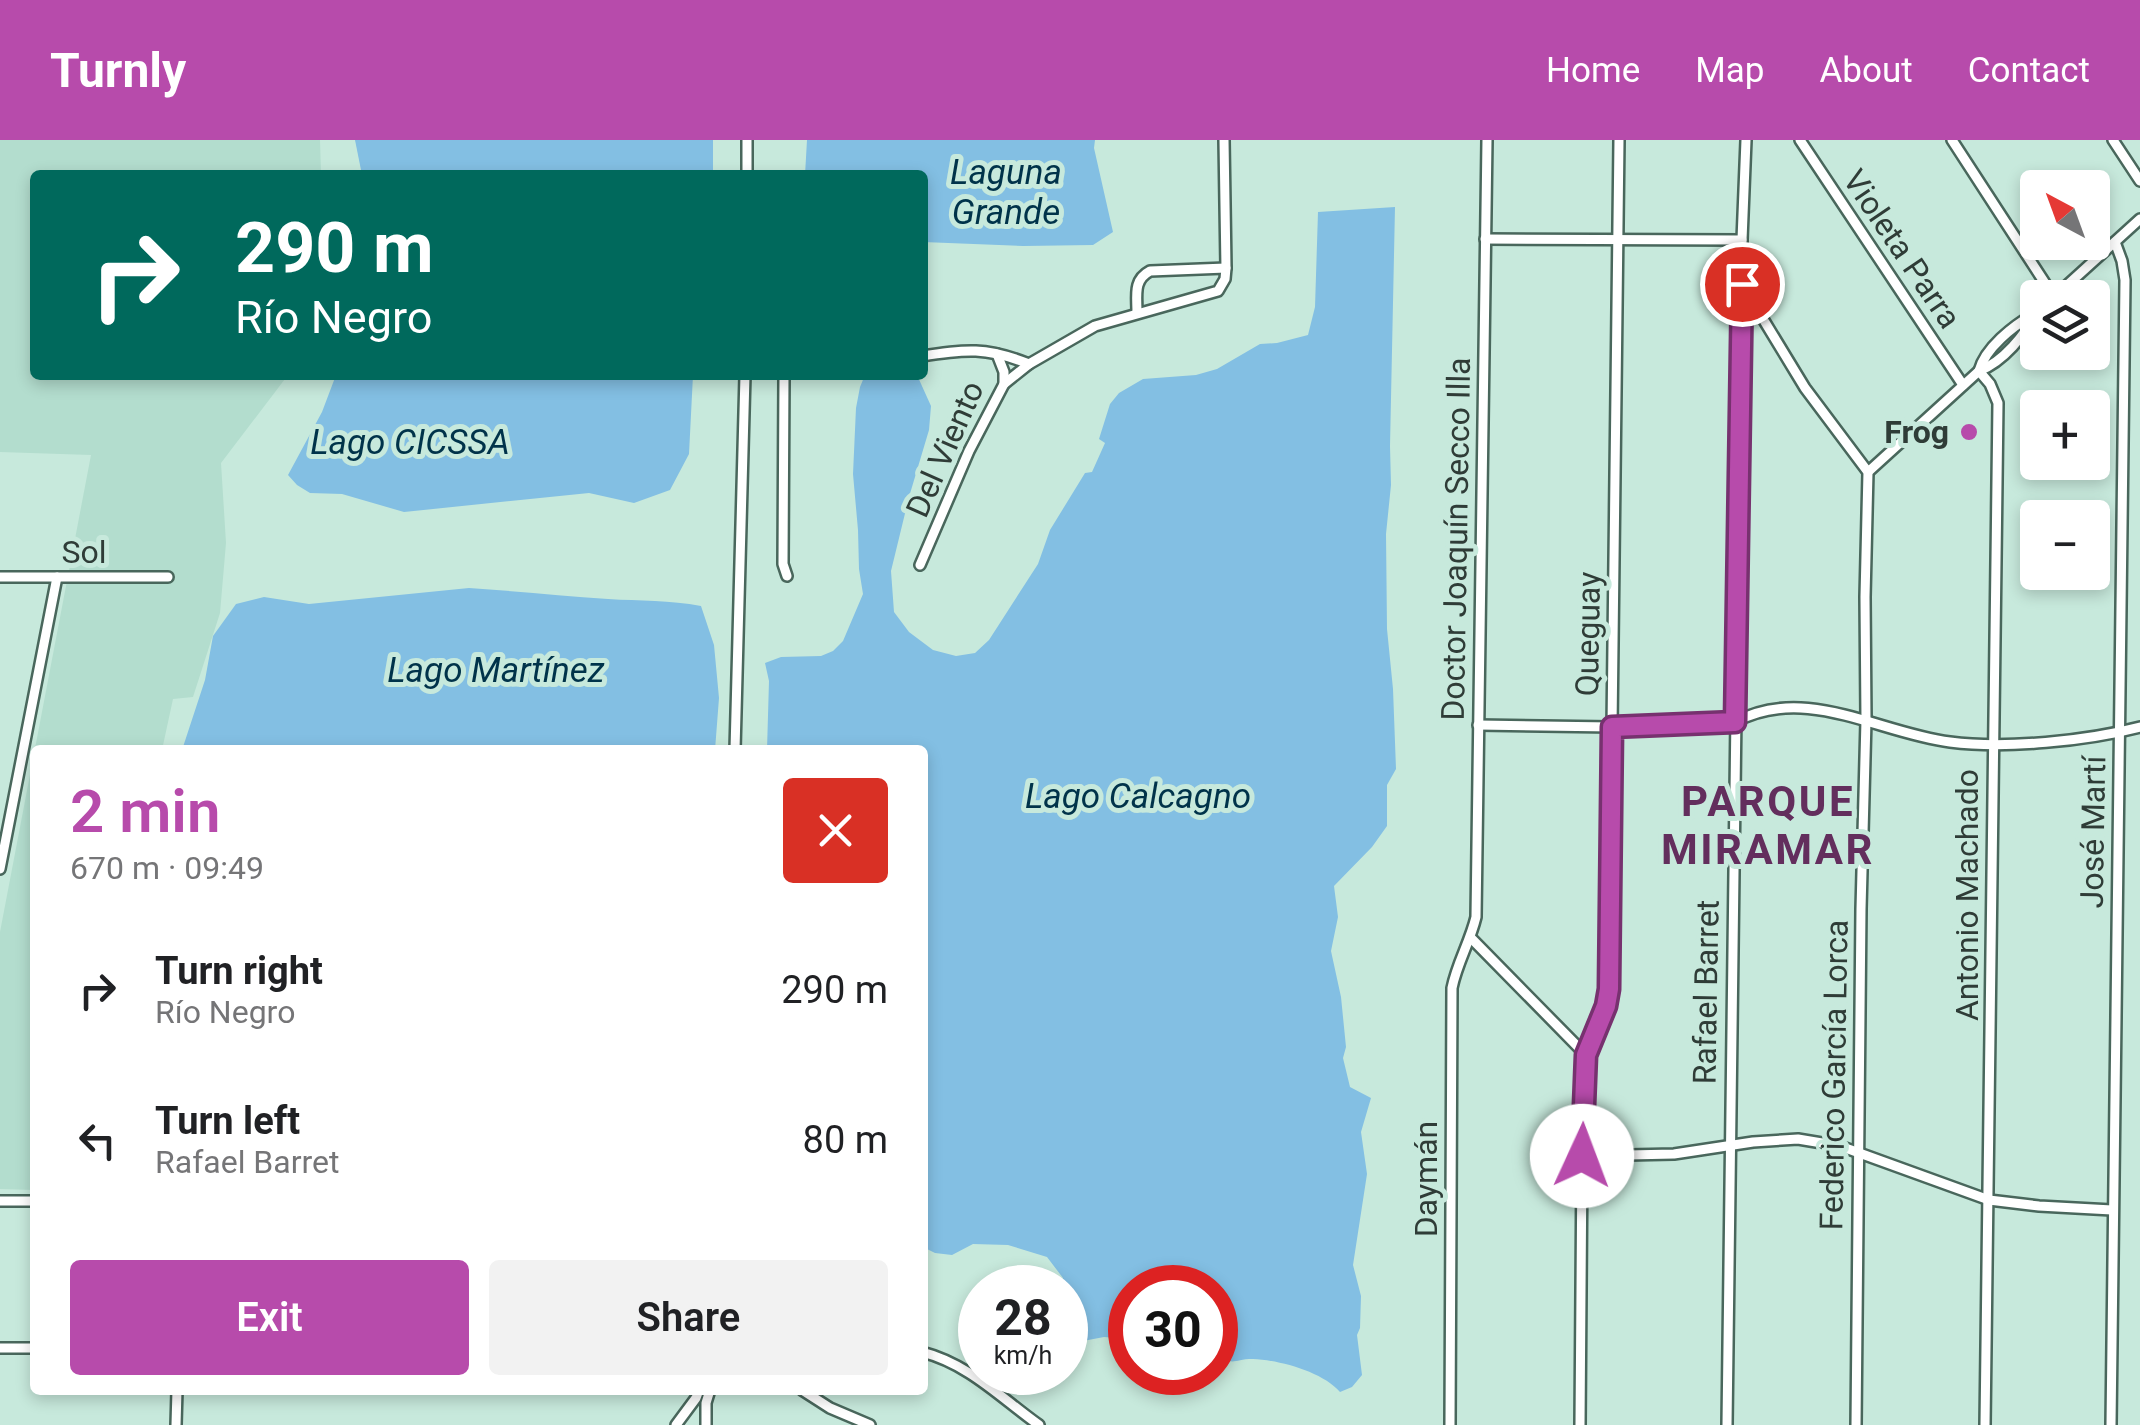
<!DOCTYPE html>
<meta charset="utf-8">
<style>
body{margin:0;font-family:Roboto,sans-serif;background:#f2f2f2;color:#202124;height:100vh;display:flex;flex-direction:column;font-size:38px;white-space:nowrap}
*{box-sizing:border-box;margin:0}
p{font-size:32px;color:#757577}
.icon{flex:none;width:55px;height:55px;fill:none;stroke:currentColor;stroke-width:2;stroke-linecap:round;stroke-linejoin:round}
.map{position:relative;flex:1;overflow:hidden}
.sheet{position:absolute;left:30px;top:605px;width:898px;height:650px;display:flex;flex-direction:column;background:#fff;border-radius:10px;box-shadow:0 5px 15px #0003}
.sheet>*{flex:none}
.top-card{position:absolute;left:30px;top:30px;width:898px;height:210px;border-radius:10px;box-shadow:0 5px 15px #0003;background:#00695c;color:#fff;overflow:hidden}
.needle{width:65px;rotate:319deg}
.buttons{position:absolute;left:2020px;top:30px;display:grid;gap:20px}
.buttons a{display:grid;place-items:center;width:90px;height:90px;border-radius:10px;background:#fff;box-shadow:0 5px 15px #0003;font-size:50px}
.speed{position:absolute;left:958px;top:1125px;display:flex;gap:20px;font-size:50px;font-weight:700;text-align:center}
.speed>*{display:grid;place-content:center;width:130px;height:130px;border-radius:50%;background:#fff;box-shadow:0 5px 15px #0003;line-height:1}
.speed small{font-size:25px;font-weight:400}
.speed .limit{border:15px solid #d22;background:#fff;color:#111}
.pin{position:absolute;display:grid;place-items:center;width:85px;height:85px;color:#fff;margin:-42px;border:5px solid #fff;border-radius:50%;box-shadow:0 2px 10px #0007}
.me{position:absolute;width:110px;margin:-55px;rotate:2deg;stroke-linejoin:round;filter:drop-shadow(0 0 8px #0008)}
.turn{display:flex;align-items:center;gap:35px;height:210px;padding:0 40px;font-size:45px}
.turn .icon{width:130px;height:130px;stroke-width:2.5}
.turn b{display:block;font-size:70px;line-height:85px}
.round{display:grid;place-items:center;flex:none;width:105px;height:105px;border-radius:10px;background:#f2f2f2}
.overview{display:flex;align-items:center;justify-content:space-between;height:170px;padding:0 40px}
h1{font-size:60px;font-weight:600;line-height:75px;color:#b74bab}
.action{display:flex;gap:20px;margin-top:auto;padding:20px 40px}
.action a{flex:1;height:115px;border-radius:10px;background:#b74bab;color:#fff;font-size:40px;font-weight:600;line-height:115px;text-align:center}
.action a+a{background:#f2f2f2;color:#202124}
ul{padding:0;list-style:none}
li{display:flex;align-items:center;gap:30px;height:150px;padding:0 40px}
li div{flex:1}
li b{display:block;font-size:38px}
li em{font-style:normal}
header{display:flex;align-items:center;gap:60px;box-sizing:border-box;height:140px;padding:0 50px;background:#b74bab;color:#fff}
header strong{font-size:48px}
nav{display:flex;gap:55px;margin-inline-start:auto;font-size:35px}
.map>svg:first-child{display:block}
.built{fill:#b3ddce}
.water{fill:#83bfe3}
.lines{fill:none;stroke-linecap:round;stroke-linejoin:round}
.street-casing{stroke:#49675c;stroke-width:14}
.street{stroke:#fff;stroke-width:9}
.route-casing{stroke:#77316f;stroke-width:25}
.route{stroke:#b74bab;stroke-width:18}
.poi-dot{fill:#b74bab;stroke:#c7e9dc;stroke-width:4}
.labels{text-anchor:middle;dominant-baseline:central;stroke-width:10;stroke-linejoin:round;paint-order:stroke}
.street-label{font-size:32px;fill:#2f3c37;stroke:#c7e9dc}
.poi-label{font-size:32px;font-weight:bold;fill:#2f3c37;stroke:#c7e9dc;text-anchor:end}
.water-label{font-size:35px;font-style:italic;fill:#00334a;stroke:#c7e9dc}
.district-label{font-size:42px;font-weight:bold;letter-spacing:2.5px;fill:#632e5d;stroke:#c7e9dc}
</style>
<header>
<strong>Turnly</strong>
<nav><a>Home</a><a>Map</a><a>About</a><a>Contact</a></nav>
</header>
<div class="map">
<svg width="2140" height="1285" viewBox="0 0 2140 1285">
<rect width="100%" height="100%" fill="#c7e9dc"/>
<!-- built -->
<path class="built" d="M 0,0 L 320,0 L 321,35 L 35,35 L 35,235 L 288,235 L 221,323 L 226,403 L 220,473 L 193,557 L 173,559 L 162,610 L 35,610 L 35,1050 L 0,1049 L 0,792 L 91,315 L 0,312 Z"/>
<!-- water -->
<g class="water">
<path d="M 355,0 L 713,0 L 713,35 L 362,35 Z"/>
<path d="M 807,0 L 1095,0 L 1094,8 L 1113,92 L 1093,105 L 1023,106 L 923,102 L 922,35 L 805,35 Z"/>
<path d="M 1395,67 L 1390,306 L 1391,345 L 1386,394 L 1387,489 L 1393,549 L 1396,629 L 1387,645 L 1387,686 L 1372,707 L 1334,746 L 1338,777 L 1331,811 L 1341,857 L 1346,907 L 1343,918 L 1350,947 L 1371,958 L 1361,992 L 1367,1034 L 1353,1125 L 1361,1156 L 1360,1188 L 1357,1195 L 1362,1235 L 1352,1247 L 1340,1252 C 1323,1232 1279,1220 1253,1219 C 1233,1219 1236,1226 1215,1216 L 1215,1148 L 1130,1148 L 1130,1199 L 1104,1197 L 1083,1201 L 1065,1194 L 1065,1148 L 1062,1147 L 1063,1138 L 1047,1117 L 1008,1105 L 973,1104 L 952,1115 L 935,1113 L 923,1107 L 922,610 L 767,610 L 769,541 L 765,523 L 781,517 L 821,516 L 833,511 L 843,501 L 863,454 L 859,429 L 858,390 L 853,334 L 856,268 L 860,247 L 865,235 L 917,235 L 931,266 L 929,290 L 909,357 L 891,431 L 894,472 L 909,492 L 933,510 L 956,516 L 975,513 L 989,500 L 1038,424 L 1050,390 L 1085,333 L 1092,332 L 1105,303 L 1099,299 L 1110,264 L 1119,253 L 1143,239 L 1196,235 L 1217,229 L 1260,204 L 1277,203 L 1308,195 L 1315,167 L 1318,72 Z"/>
<path d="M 336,235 L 693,235 L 689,314 L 670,350 L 634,363 L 589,353 L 404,372 L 342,354 L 310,353 L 297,345 L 288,335 L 322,272 Z"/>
<path d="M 469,448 C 516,451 562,456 608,459 C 640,461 670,460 701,466 L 714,505 L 719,558 L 715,610 L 182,610 L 205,540 L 213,496 L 236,464 L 264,457 L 309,464 Z"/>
</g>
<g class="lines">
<!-- street casing -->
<g class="street-casing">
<g id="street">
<path d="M 747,0 L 747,35"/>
<path d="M 1800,0 L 1963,245"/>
<path d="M 1952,0 L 2054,157"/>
<path d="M 2113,0 L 2140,41"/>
<path d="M 1485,99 L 1742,100"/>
<path d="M 1743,146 L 1805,248 L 1868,332 L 1865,457 L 1866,580 L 1861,769 L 1856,1285"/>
<path d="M 2053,158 L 2140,79"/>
<path d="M 1137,173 C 1137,155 1133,140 1150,131 L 1226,128"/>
<path d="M 922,216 C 965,209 987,207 1029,224 L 1095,186 L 1218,151 L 1225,139 L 1226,128 L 1224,0"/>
<path d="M 1979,231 L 1990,244 L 1998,263 L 1985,1285"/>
<path d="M 1979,231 C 1985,208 2013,186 2034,174"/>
<path d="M 784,235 L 783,424 L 787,436"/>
<path d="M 1004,244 L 1029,224"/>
<path d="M 1868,332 L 1979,231 C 2003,222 2025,195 2037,172"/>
<path d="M 920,425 L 969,311 L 1004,244 L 1004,232 L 997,214"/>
<path d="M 0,437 L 168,437"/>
<path d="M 1478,585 L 1612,587 L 1735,582 C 1806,544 1878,593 1950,602 C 2006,609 2086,601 2140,587"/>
<path d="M 735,610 L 745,235"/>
<path d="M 0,729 L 57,437"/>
<path d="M 1471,798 L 1586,915"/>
<path d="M 1582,1016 L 1674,1014 L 1753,1002 L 1798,999 L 1840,1006 L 1989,1060 L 2039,1066 L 2112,1070"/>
<path d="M 0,1061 L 35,1061"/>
<path d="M 0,1208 L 35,1208"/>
<path d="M 922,1212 C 969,1224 1001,1258 1039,1285"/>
<path d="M 802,1250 L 830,1268 L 870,1285"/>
<path d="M 176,1285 L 177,1250"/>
<path d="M 676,1285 L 696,1258 L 699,1250"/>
<path d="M 706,1285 L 706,1263 L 710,1250"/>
<path d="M 1450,1285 L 1452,848 C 1457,823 1470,802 1476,777 L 1487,0"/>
<path d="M 1580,1285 L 1582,1016 L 1586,915 L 1606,866 L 1609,849 L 1612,794 L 1612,587 L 1619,0"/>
<path d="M 1727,1285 L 1742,100 L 1746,0"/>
<path d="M 2111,1285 L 2125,140 L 2122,121 L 2115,102"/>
</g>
</g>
<!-- street -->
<use href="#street" class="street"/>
</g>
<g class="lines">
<!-- route casing -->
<g class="route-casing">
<path id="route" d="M 1582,1016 L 1586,915 L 1606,866 L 1609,849 L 1612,587 L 1735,582 L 1742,144"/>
</g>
<!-- route -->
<use href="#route" class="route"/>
</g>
<!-- markers -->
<circle class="poi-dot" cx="1969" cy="292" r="10"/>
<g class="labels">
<!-- street labels -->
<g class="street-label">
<text transform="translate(1902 109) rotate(56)">Violeta Parra</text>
<text transform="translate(945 309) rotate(-66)">Del Viento</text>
<text transform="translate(1456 399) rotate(-89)">Doctor Joaquín Secco Illa</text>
<text x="84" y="412">Sol</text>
<text transform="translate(1588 494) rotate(-89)">Queguay</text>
<text transform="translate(2093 692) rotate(-89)">José Martí</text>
<text transform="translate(1967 755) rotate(-90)">Antonio Machado</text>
<text transform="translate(1706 852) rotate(-89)">Rafael Barret</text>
<text transform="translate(1834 935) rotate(-89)">Federico García Lorca</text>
<text transform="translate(1426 1039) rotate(-90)">Daymán</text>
</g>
<!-- poi labels -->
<g class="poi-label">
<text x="1949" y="292">Frog</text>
</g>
<!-- water labels -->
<g class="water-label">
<text x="1006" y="32">Laguna<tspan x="1006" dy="40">Grande</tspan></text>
<text x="410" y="302">Lago CICSSA</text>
<text x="496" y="530">Lago Martínez</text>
<text x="1138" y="656">Lago Calcagno</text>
</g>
<!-- district labels -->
<g class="district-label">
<text x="1768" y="661">PARQUE<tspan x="1768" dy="48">MIRAMAR</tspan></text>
</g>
</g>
</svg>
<div class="buttons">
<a><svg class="needle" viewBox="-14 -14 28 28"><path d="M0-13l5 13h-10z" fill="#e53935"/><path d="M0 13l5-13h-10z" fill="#757577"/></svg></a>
<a><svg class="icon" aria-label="layers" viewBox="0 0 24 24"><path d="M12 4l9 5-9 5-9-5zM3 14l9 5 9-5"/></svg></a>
<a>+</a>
<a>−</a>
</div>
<div class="speed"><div>28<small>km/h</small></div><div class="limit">30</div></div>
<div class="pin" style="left:1742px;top:144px;background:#d93025"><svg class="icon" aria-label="arrive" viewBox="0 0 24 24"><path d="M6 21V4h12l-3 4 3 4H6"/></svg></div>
<svg class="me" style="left:1582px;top:1016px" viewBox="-20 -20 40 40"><circle r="19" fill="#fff"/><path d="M0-13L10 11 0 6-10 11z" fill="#b74bab"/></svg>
<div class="top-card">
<div class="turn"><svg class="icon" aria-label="right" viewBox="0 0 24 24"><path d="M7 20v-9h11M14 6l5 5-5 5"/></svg><div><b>290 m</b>Río Negro</div></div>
</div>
<section class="sheet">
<div class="overview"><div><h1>2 min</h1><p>670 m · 09:49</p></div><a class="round" style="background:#d93025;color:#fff"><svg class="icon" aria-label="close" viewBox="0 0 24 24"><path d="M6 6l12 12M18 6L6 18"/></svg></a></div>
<ul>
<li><svg class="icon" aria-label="right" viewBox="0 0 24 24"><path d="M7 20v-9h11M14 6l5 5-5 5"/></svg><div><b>Turn right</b><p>Río Negro</p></div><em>290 m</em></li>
<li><svg class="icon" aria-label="left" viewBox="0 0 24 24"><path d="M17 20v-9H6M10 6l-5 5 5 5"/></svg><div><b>Turn left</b><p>Rafael Barret</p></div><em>80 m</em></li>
</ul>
<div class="action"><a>Exit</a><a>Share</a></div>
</section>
</div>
